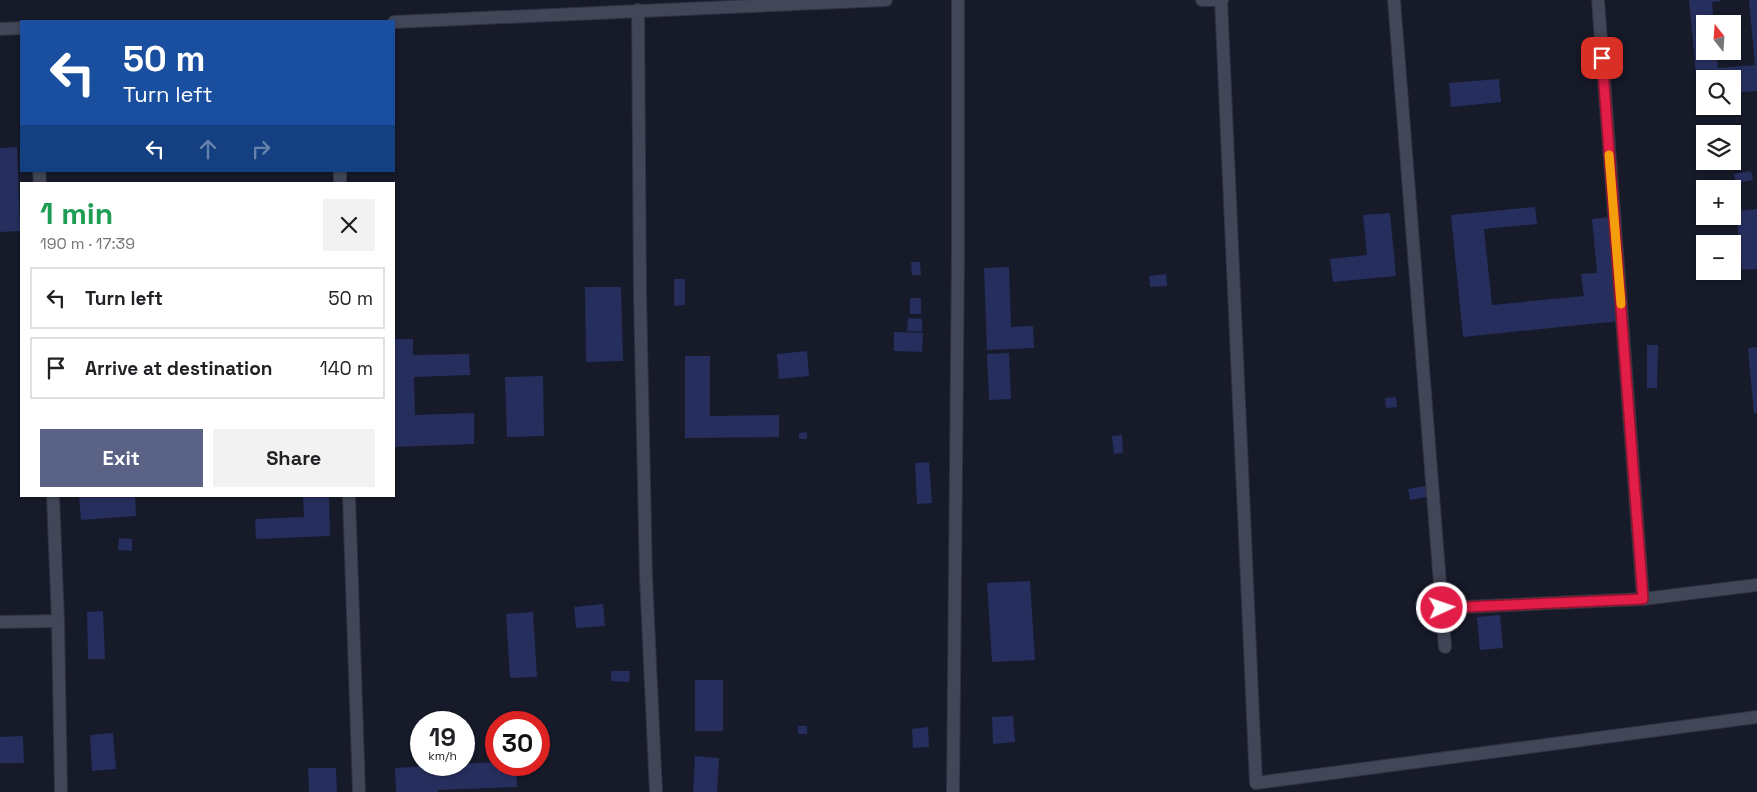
<!DOCTYPE html>
<meta charset="utf-8">
<style>
body{margin:0;font-family:"Space Grotesk",sans-serif;background:#f2f2f2;color:#202124;height:100vh;display:flex;flex-direction:column;font-size:19px;white-space:nowrap}
*{box-sizing:border-box;margin:0}
p{font-size:16px;color:#757577}
.icon{flex:none;width:28px;height:28px;fill:none;stroke:currentColor;stroke-width:2;stroke-linecap:round;stroke-linejoin:round}
.map{position:relative;flex:1;overflow:hidden}
.sheet{position:absolute;left:20px;top:182px;width:375px;height:315px;display:flex;flex-direction:column;background:#fff;border-radius:0px;box-shadow:0 1px 4px #0004}
.sheet>*{flex:none}
.banner{position:absolute;left:20px;top:20px;width:375px;height:152px;border-radius:0px;box-shadow:0 1px 4px #0004;background:#1a4fa0;color:#fff;overflow:hidden}
.needle{width:32px;rotate:343deg}
.controls{position:absolute;left:1696px;top:15px;display:grid;gap:10px}
.controls a{display:grid;place-items:center;width:45px;height:45px;border-radius:0px;background:#fff;box-shadow:0 1px 4px #0004;font-size:25px}
.speed{position:absolute;left:410px;top:711px;display:flex;gap:10px;font-size:25px;font-weight:700;text-align:center}
.speed>*{display:grid;place-content:center;width:65px;height:65px;border-radius:50%;background:#fff;box-shadow:0 1px 4px #0004;line-height:1}
.speed small{font-size:12px;font-weight:400}
.speed .limit{border:8px solid #d22;background:#fff;color:#111}
.pin{position:absolute;display:grid;place-items:center;width:42px;height:42px;color:#fff;margin:-21px;border-radius:10px;box-shadow:0 2px 8px #0006}
.me{position:absolute;width:55px;margin:-28px;rotate:87deg;stroke-linejoin:round;filter:drop-shadow(0 0 4px #0008)}
.turn{display:flex;align-items:center;gap:18px;height:105px;padding:0 20px;font-size:22px}
.turn .icon{width:65px;height:65px;stroke-width:2.5}
.turn b{display:block;font-size:35px;line-height:42px}
.lanes{display:flex;align-items:center;height:48px;padding:0 20px;background:#0003;justify-content:center;gap:25px;direction:ltr}
.lanes .off{opacity:.35}
.round{display:grid;place-items:center;flex:none;width:52px;height:52px;border-radius:0px;background:#f2f2f2}
.summary{display:flex;align-items:center;justify-content:space-between;height:85px;padding:0 20px}
h1{font-size:30px;font-weight:700;line-height:38px;color:#1e9e55}
.button{display:flex;gap:10px;margin-top:auto;padding:10px 20px}
.button a{flex:1;height:58px;border-radius:0px;background:#5a6386;color:#fff;font-size:20px;font-weight:700;line-height:58px;text-align:center}
.button a+a{background:#f2f2f2;color:#202124}
ul{padding:0;list-style:none}
li{display:flex;align-items:center;gap:15px;height:62px;margin:0 10px 8px;padding:0 10px;border:2px solid #e0e0e0;border-radius:0px}
li div{flex:1}
li b{display:block;font-size:19px}
li em{font-style:normal}
.map>svg:first-child{display:block}
.building{fill:#262e5d}
.lines{fill:none;stroke-linecap:round;stroke-linejoin:round}
.minor-casing{stroke:#30333e;stroke-width:14}
.minor{stroke:#414658;stroke-width:12}
.route-casing{stroke:#92132f;stroke-width:12}
.route{stroke:#e11d48;stroke-width:9}
.slow{stroke:#f59e0b;stroke-width:9}
</style>
<div class="map">
<svg width="1757" height="792" viewBox="0 0 1757 792">
<rect width="100%" height="100%" fill="#161a29"/>
<!-- building -->
<g class="building">
<path d="M 1689,0 L 1720,0 L 1721,1 L 1712,2 L 1714,24 L 1705,24 L 1705,51 L 1716,51 L 1718,68 L 1755,65 L 1749,0 L 1757,0 L 1757,91 L 1732,93 L 1732,79 L 1705,79 L 1705,96 L 1698,96 Z"/>
<path d="M 1499,79 L 1501,102 L 1451,107 L 1449,83 Z"/>
<path d="M 17,147 L 20,231 L 0,232 L 0,148 Z"/>
<path d="M 1751,171 L 1753,180 L 1736,183 L 1734,174 Z"/>
<path d="M 1535,207 L 1537,224 L 1484,229 L 1492,305 L 1584,296 L 1581,274 L 1597,273 L 1592,219 L 1610,217 L 1620,321 L 1463,337 L 1451,215 Z"/>
<path d="M 1757,209 L 1757,269 L 1742,270 L 1736,211 Z"/>
<path d="M 1390,213 L 1396,276 L 1333,282 L 1330,259 L 1367,255 L 1363,215 Z"/>
<path d="M 911,262 L 920,262 L 921,275 L 912,275 Z"/>
<path d="M 1009,267 L 1011,327 L 1033,326 L 1034,348 L 987,350 L 984,268 Z"/>
<path d="M 1166,274 L 1167,286 L 1150,287 L 1149,276 Z"/>
<path d="M 674,279 L 685,279 L 685,305 L 674,306 Z"/>
<path d="M 585,287 L 621,287 L 623,361 L 586,362 Z"/>
<rect x="910" y="298" width="11" height="16"/>
<path d="M 908,318 L 922,319 L 922,332 L 907,331 Z"/>
<path d="M 894,332 L 923,333 L 922,352 L 894,351 Z"/>
<path d="M 394,339 L 413,339 L 413,355 L 469,354 L 470,375 L 414,377 L 415,415 L 474,413 L 474,444 L 394,447 Z"/>
<path d="M 1647,345 L 1658,345 L 1657,388 L 1647,388 Z"/>
<path d="M 1757,347 L 1757,413 L 1754,414 L 1748,348 Z"/>
<path d="M 807,351 L 809,376 L 779,379 L 777,354 Z"/>
<path d="M 1009,353 L 1011,399 L 989,400 L 987,354 Z"/>
<path d="M 685,356 L 710,356 L 710,416 L 779,415 L 779,437 L 685,438 Z"/>
<path d="M 543,376 L 544,436 L 507,437 L 505,377 Z"/>
<path d="M 1396,397 L 1397,407 L 1386,408 L 1385,398 Z"/>
<path d="M 807,432 L 807,439 L 799,439 L 799,433 Z"/>
<path d="M 1122,435 L 1123,453 L 1114,454 L 1112,436 Z"/>
<path d="M 929,462 L 932,503 L 917,504 L 915,463 Z"/>
<path d="M 1431,485 L 1432,496 L 1410,500 L 1408,489 Z"/>
<path d="M 79,496 L 135,496 L 136,516 L 81,520 Z"/>
<path d="M 303,496 L 329,496 L 330,536 L 256,539 L 255,519 L 304,517 Z"/>
<path d="M 119,538 L 132,539 L 132,551 L 118,550 Z"/>
<path d="M 1030,581 L 1035,660 L 992,662 L 987,583 Z"/>
<path d="M 603,604 L 605,626 L 576,628 L 574,607 Z"/>
<path d="M 103,611 L 105,659 L 88,659 L 87,612 Z"/>
<path d="M 533,612 L 537,677 L 510,678 L 506,614 Z"/>
<path d="M 1500,615 L 1503,648 L 1480,650 L 1477,617 Z"/>
<path d="M 611,671 L 630,671 L 629,682 L 611,681 Z"/>
<rect x="695" y="680" width="28" height="51"/>
<path d="M 1013,716 L 1015,742 L 993,744 L 992,717 Z"/>
<rect x="798" y="726" width="9" height="8"/>
<path d="M 928,727 L 929,747 L 913,748 L 912,729 Z"/>
<path d="M 113,733 L 116,769 L 92,771 L 90,735 Z"/>
<path d="M 23,736 L 24,763 L 0,763 L 0,737 Z"/>
<path d="M 695,756 L 719,758 L 717,792 L 693,792 Z"/>
<path d="M 496,762 L 496,765 L 516,765 L 517,787 L 438,790 L 438,792 L 396,792 L 395,768 Z"/>
<path d="M 308,768 L 336,768 L 337,792 L 309,792 Z"/>
</g>
<g class="lines">
<!-- minor casing -->
<g class="minor-casing">
<g id="minor">
<path d="M 1202,0 L 1222,0"/>
<path d="M 1221,0 L 1256,783 L 1757,717"/>
<path d="M 1394,0 L 1445,647"/>
<path d="M 1598,0 L 1643,599"/>
<path d="M 638,10 L 640,295 L 646,577 L 656,792"/>
<path d="M 394,22 L 886,0"/>
<path d="M 0,29 L 21,28"/>
<path d="M 39,171 L 40,184"/>
<path d="M 340,171 L 340,184"/>
<path d="M 53,496 L 58,621 L 61,792"/>
<path d="M 349,496 L 359,792"/>
<path d="M 1442,608 L 1643,599 L 1757,585"/>
<path d="M 0,622 L 58,621"/>
<path d="M 953,792 L 958,252 L 958,0"/>
</g>
</g>
<!-- minor -->
<use href="#minor" class="minor"/>
</g>
<g class="lines">
<!-- route casing -->
<g class="route-casing">
<path id="route" d="M 1442,608 L 1643,599 L 1602,58"/>
</g>
<!-- route -->
<use href="#route" class="route"/>
<!-- slow -->
<path class="slow" d="M 1609,155 L 1621,304"/>
</g>
</svg>
<div class="controls">
<a><svg class="needle" viewBox="-14 -14 28 28"><path d="M0-13l5 13h-10z" fill="#e53935"/><path d="M0 13l5-13h-10z" fill="#757577"/></svg></a>
<a><svg class="icon" aria-label="search" viewBox="0 0 24 24"><circle cx="10" cy="10" r="6"/><path d="M15 15l6 6"/></svg></a>
<a><svg class="icon" aria-label="layers" viewBox="0 0 24 24"><path d="M12 4l9 5-9 5-9-5zM3 14l9 5 9-5"/></svg></a>
<a>+</a>
<a>−</a>
</div>
<div class="speed"><div>19<small>km/h</small></div><div class="limit">30</div></div>
<div class="pin" style="left:1602px;top:58px;background:#d93025"><svg class="icon" aria-label="arrive" viewBox="0 0 24 24"><path d="M6 21V4h12l-3 4 3 4H6"/></svg></div>
<svg class="me" style="left:1442px;top:608px" viewBox="-20 -20 40 40"><circle r="17" fill="#e11d48" stroke="#fff" stroke-width="3"/><path d="M0-11L8 9 0 5-8 9z" fill="#fff"/></svg>
<div class="banner">
<div class="turn"><svg class="icon" aria-label="left" viewBox="0 0 24 24"><path d="M17 20v-9H6M10 6l-5 5 5 5"/></svg><div><b>50 m</b>Turn left</div></div>
<div class="lanes"><svg class="icon" aria-label="left" viewBox="0 0 24 24"><path d="M17 20v-9H6M10 6l-5 5 5 5"/></svg><svg class="icon off" aria-label="ahead" viewBox="0 0 24 24"><path d="M12 20V5M6 11l6-6 6 6"/></svg><svg class="icon off" aria-label="right" viewBox="0 0 24 24"><path d="M7 20v-9h11M14 6l5 5-5 5"/></svg></div>
</div>
<section class="sheet">
<div class="summary"><div><h1>1 min</h1><p>190 m · 17:39</p></div><a class="round"><svg class="icon" aria-label="close" viewBox="0 0 24 24"><path d="M6 6l12 12M18 6L6 18"/></svg></a></div>
<ul>
<li><svg class="icon" aria-label="left" viewBox="0 0 24 24"><path d="M17 20v-9H6M10 6l-5 5 5 5"/></svg><div><b>Turn left</b></div><em>50 m</em></li>
<li><svg class="icon" aria-label="arrive" viewBox="0 0 24 24"><path d="M6 21V4h12l-3 4 3 4H6"/></svg><div><b>Arrive at destination</b></div><em>140 m</em></li>
</ul>
<div class="button"><a>Exit</a><a>Share</a></div>
</section>
</div>
